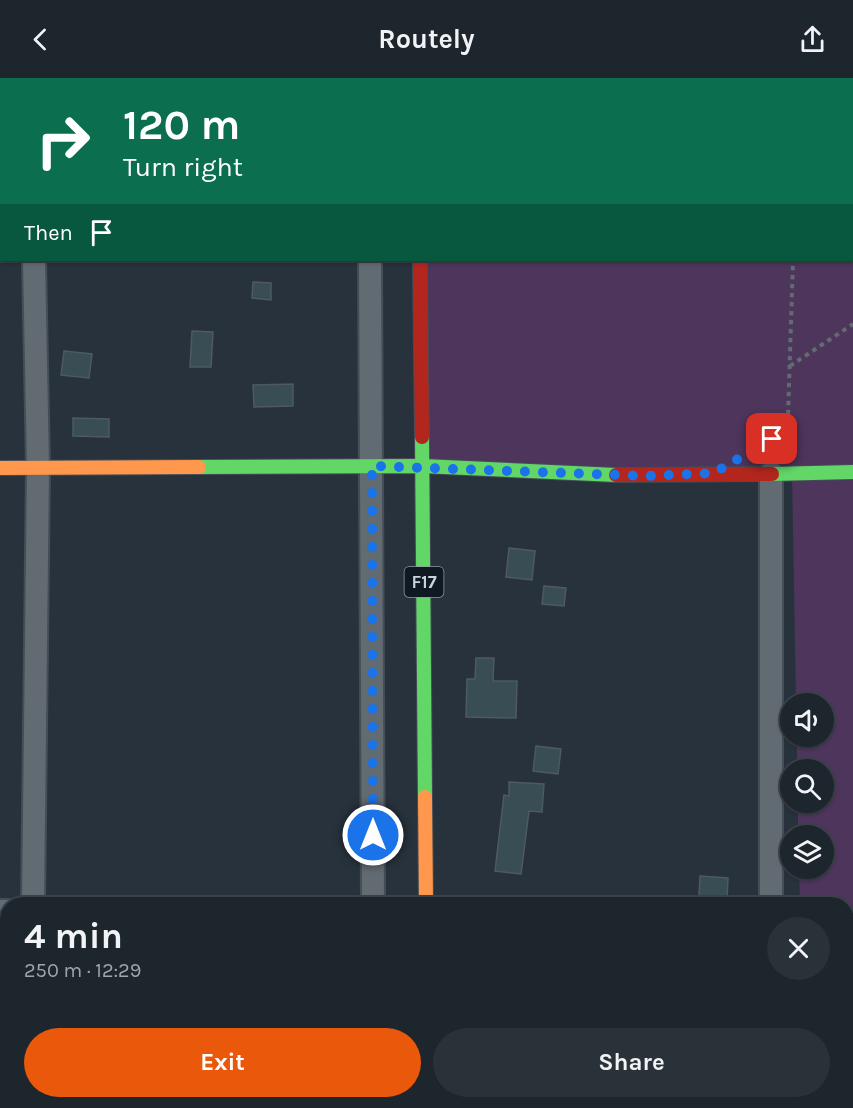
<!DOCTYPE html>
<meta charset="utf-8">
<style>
body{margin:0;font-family:Karla,sans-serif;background:#2a3239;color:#f1f3f6;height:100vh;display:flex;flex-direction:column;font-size:22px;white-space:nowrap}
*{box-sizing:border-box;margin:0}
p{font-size:20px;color:#a0a5aa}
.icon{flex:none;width:33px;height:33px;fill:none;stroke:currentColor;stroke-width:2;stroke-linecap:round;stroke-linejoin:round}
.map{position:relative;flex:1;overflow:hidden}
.drawer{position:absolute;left:0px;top:819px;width:854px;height:212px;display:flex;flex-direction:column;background:#1d262d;border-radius:24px 24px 0 0;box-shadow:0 2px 4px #0004,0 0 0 2px #3b4349}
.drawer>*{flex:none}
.top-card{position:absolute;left:0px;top:0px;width:854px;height:183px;box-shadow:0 2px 4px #0004,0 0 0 2px #3b4349;background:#0b6e4f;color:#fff;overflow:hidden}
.fabs{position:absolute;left:780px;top:615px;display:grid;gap:12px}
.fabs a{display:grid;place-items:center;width:54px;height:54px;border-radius:50%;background:#1d262d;box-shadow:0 2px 4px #0004,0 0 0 2px #3b4349;font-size:30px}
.pin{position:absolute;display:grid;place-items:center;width:51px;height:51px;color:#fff;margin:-26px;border-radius:12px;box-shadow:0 3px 9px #0006}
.me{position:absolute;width:66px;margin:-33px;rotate:0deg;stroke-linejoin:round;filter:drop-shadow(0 0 4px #0008)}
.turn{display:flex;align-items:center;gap:21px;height:126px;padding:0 24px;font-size:27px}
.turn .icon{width:78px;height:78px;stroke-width:2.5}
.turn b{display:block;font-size:42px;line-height:51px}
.then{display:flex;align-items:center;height:57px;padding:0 24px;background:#0003;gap:12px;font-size:22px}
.round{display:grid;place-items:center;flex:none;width:63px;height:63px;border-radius:32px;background:#2a3239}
.overview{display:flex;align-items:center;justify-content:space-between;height:102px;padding:0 24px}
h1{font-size:36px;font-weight:700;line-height:45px}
.button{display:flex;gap:12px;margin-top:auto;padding:12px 24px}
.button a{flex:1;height:69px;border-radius:36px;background:#ea580c;color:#fff;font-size:24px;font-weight:700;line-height:69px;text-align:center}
.button a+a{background:#2a3239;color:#f1f3f6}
header{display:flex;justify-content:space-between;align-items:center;height:78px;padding:0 24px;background:#1d262d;font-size:27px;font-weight:700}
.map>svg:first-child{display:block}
.green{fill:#4d355c}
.building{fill:#384d54;stroke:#4e5a60;stroke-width:1.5}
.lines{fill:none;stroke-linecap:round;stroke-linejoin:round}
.street-casing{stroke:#444e57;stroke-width:26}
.fast-casing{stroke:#444e57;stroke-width:16}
.slow-casing{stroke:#444e57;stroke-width:16}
.jam-casing{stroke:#444e57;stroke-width:16}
.path{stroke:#626a72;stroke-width:4;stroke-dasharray:4.5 4.5;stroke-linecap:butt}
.street{stroke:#626a72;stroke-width:22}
.fast{stroke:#63d668;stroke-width:14}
.slow{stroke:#ff974d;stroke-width:14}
.jam{stroke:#b3261e;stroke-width:14}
.route{stroke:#1a73e8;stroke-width:10;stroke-dasharray:0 18}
.labels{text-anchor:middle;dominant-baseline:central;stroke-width:6;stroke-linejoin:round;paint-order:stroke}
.shield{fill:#101921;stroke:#909ba6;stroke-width:1.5}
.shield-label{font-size:18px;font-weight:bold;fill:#c7d3df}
</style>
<header><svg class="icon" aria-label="back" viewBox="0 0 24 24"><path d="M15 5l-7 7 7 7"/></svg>Routely<svg class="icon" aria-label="share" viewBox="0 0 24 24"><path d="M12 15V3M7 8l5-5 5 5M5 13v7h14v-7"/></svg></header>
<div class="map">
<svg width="853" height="1030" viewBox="0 0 853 1030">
<rect width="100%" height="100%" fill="#27323c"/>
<!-- green -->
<path class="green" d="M 417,0 L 853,0 L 853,1030 L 803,1030 L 803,1023 L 846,1023 L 846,826 L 800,826 L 799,791 L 824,790 L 824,758 L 798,757 L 798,725 L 824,724 L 824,692 L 797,691 L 797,659 L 824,658 L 824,626 L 796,625 L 792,395 L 423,388 L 420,182 L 852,182 L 852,2 Z"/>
<!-- building -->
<g class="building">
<path d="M 253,204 L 271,205 L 271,222 L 252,220 Z"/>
<path d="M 192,253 L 213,254 L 211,289 L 190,289 Z"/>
<path d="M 64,273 L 92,276 L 89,300 L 61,297 Z"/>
<path d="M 293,306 L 293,328 L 254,329 L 253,307 Z"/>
<path d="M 73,340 L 109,341 L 109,359 L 73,358 Z"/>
<path d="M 509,470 L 535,473 L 532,502 L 506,499 Z"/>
<path d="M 544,508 L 566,510 L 564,528 L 542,526 Z"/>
<path d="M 476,580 L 494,580 L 493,603 L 517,603 L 516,640 L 466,639 L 467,601 L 475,601 Z"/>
<path d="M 536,668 L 561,671 L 558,696 L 533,693 Z"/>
<path d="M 509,704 L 544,706 L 542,734 L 529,733 L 521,796 L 495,793 L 504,717 L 509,718 Z"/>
<path d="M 700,798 L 728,800 L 727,822 L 699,819 Z"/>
</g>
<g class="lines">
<!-- street casing -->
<g class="street-casing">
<g id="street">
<path d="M 32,2 L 32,0"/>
<path d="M 364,2 L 364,0"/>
<path d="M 0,26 L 2,26"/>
<path d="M 370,182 L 373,826"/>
<path d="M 771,395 L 771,826"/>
<path d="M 33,826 L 38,390 L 34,182"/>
<path d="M 0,833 L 8,833"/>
<path d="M 24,1030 L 24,1023"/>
<path d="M 763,1030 L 764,1023"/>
</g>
</g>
<!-- fast casing -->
<g class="fast-casing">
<g id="fast">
<path d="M 422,359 L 425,719"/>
<path d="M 199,389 L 423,388 L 616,397"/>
<path d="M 772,396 L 853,394"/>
<path d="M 423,1023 L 423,1030"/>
</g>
</g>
<!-- slow casing -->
<g class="slow-casing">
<g id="slow">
<path d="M 0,390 L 199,389"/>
<path d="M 425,719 L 426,826"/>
</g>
</g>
<!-- jam casing -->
<g class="jam-casing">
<g id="jam">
<path d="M 417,0 L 417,2"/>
<path d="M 420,182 L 422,359"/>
<path d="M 616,397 L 772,396"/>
</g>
</g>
<!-- path -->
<g class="path">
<path d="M 788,0 L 788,2"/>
<path d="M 790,288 L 853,246"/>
<path d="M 759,369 L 772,361 L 788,338 L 793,182"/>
</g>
<!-- street -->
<use href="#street" class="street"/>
<!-- fast -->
<use href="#fast" class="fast"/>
<!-- slow -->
<use href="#slow" class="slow"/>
<!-- jam -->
<use href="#jam" class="jam"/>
</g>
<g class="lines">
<!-- route -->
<path class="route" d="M 373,757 L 372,388 L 648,398 L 714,395 L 772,361"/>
</g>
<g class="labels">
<!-- shield labels -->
<rect class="shield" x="404.5" y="489" width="39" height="30" rx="4.5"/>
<g class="shield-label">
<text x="424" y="504">F17</text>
</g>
</g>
</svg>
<div class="fabs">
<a><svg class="icon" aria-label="sound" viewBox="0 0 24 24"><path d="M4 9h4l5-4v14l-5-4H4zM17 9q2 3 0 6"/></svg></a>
<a><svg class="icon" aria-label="search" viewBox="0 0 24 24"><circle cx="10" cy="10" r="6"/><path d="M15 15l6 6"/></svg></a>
<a><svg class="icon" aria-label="layers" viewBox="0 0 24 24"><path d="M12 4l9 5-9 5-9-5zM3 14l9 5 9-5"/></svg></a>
</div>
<div class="pin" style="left:772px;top:361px;background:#d93025"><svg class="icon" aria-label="arrive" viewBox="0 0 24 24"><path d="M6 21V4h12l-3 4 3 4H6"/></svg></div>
<svg class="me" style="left:373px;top:757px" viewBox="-20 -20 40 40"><circle r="17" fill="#1a73e8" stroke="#fff" stroke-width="3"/><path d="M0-11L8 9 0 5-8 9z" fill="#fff"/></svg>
<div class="top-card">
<div class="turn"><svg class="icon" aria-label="right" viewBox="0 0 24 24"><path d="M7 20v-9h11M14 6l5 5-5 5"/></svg><div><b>120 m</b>Turn right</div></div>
<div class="then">Then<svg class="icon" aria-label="arrive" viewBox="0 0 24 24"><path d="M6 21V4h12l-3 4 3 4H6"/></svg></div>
</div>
<section class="drawer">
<div class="overview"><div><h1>4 min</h1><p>250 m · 12:29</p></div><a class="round"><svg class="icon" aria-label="close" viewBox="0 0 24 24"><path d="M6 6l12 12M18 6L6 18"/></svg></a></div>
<div class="button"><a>Exit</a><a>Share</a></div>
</section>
</div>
